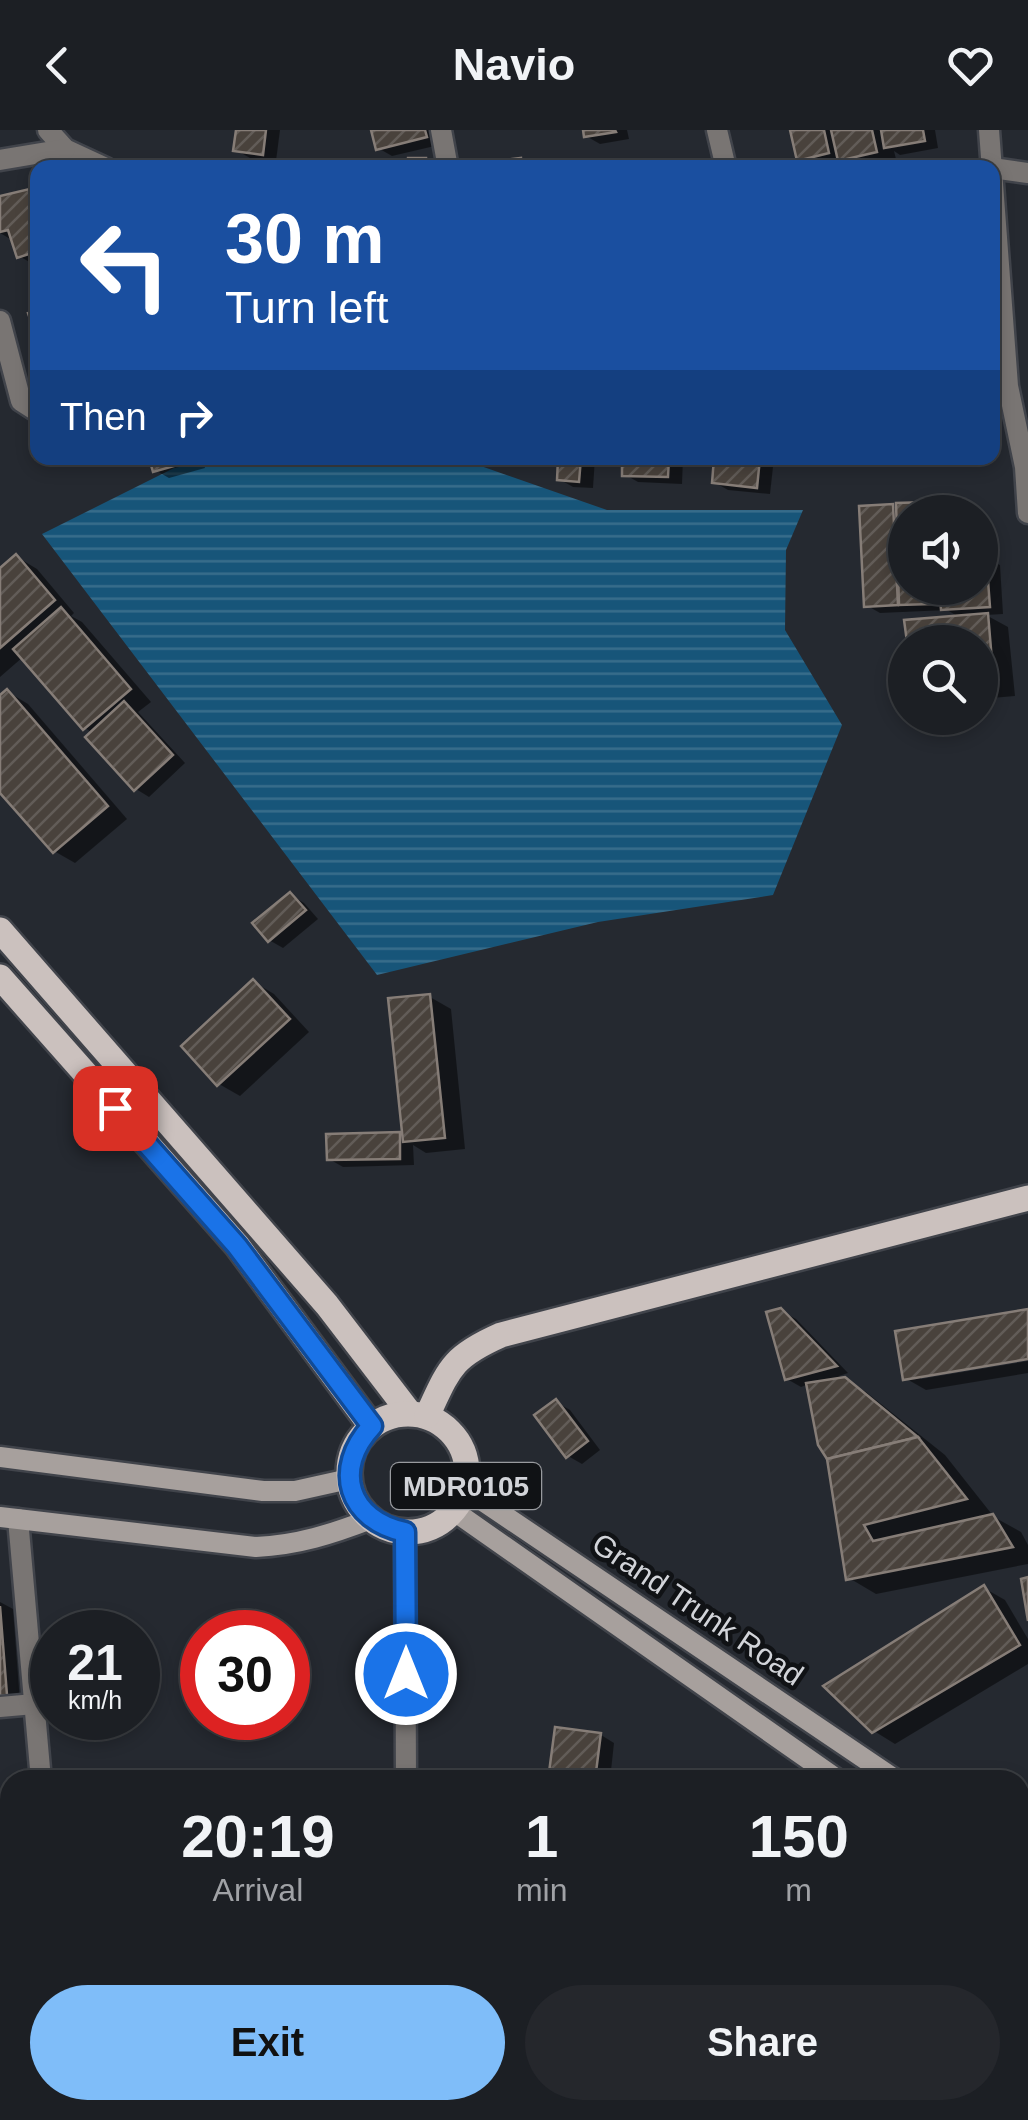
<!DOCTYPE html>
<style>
body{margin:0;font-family:Helvetica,sans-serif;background:#25272c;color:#f1f3f6;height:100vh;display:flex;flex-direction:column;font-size:38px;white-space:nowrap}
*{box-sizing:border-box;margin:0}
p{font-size:32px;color:#a0a2a6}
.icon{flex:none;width:55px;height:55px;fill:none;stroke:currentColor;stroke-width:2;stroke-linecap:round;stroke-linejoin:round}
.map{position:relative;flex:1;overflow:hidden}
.sheet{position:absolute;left:0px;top:1640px;width:1030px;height:350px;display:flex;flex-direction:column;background:#1c1f24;border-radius:30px 30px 0 0;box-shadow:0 5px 15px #0003,0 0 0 2px #3a3d41}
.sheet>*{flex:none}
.banner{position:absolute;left:30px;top:30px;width:970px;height:305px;border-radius:20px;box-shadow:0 5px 15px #0003,0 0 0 2px #3a3d41;background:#1a4fa0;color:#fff;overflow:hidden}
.buttons{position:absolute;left:888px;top:365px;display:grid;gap:20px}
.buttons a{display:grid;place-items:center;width:110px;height:110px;border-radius:50%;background:#1c1f24;box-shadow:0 5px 15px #0003,0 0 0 2px #3a3d41;font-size:50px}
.speed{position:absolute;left:30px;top:1480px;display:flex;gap:20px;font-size:50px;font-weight:700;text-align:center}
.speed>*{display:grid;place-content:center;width:130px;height:130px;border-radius:50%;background:#1c1f24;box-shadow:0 5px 15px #0003,0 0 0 2px #3a3d41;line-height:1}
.speed small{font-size:25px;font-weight:400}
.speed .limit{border:15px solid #d22;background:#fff;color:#111}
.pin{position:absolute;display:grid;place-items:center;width:85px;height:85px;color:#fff;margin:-42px;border-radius:20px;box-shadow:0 5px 15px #0006}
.me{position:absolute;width:110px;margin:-55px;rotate:0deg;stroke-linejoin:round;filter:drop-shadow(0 0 8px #0008)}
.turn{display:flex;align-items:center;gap:35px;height:210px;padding:0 30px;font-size:45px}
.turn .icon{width:130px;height:130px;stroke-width:2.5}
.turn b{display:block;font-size:70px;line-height:85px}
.then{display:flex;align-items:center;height:95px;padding:0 30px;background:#0003;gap:20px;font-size:38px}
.eta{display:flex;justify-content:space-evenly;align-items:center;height:170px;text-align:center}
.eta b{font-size:60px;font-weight:600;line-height:70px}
.button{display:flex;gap:20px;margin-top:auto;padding:20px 30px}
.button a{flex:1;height:115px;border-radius:60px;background:#7fbdf9;color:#111;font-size:40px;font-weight:600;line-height:115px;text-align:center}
.button a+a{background:#25272c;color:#f1f3f6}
header{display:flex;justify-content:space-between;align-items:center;height:130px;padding:0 30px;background:#1c1f24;font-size:45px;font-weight:600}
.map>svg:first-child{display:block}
.water{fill:url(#water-rules)}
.shadow{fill:#0007}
.building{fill:url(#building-hatch);stroke:#867d77;stroke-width:2.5}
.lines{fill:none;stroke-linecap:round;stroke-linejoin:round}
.minor-casing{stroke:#41444b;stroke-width:25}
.secondary-casing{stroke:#41444b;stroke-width:25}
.primary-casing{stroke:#41444b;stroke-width:30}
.minor{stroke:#797573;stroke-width:20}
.secondary{stroke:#a7a09d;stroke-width:20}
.primary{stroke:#cbc1be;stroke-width:25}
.route-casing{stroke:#114b97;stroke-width:25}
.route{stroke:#1a73e8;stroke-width:18}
.labels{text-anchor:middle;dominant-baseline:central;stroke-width:9;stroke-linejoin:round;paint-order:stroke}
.shield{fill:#101215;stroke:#989a9e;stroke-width:2.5}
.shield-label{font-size:28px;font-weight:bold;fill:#d2d4d9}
.street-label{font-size:30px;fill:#d2d4d9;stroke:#101215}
</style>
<header><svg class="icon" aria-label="back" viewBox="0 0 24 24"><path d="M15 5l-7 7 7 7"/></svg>Navio<svg class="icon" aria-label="heart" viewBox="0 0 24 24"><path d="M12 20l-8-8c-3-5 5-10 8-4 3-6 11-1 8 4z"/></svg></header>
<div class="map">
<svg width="1028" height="1990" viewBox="0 0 1028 1990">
<defs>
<pattern id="water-rules" width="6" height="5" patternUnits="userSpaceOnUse" patternTransform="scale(2.5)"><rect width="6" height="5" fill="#175579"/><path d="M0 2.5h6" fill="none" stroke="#386d8b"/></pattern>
<pattern id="building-hatch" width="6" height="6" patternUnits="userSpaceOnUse" patternTransform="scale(2.5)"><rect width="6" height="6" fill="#49423c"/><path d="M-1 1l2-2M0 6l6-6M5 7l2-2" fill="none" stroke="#625c58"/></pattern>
</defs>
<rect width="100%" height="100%" fill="#252930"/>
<!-- water -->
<path class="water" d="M 226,328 L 458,328 L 607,380 L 803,380 L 786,420 L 785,500 L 842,595 L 773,765 L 598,792 L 377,845 L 42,404 L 174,338 Z"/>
<!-- shadow -->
<g class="shadow">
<path d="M 239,0 L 280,0 L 276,31 L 250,28 L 236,20 Z"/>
<path d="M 374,0 L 435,0 L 439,15 L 392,26 L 378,18 Z"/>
<path d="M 585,0 L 627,0 L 629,9 L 600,14 L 586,6 Z"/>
<path d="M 793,0 L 935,0 L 938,18 L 900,25 L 894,21 L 897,33 L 878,38 L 854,38 L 842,31 L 813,37 L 799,29 Z"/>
<path d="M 38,59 L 38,133 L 33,134 L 19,126 L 12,110 L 0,103 L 0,85 Z"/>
<path d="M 151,328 L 202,328 L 205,338 L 169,348 L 155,340 Z"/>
<path d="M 561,328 L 595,328 L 593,358 L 573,357 L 559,349 Z"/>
<path d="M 625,328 L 683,328 L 682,354 L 638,352 L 624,344 Z"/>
<path d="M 717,328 L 774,328 L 770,364 L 728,360 L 714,352 Z"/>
<path d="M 929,374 L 943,382 L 905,382 L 905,458 L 980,458 L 980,427 L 1000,435 L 1003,484 L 986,485 L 1008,497 L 1015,566 L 980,569 L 980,512 L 909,512 L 907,492 L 959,487 L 947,480 L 880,483 L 866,475 L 892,377 L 899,381 Z"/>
<path d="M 17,427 L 37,439 L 74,483 L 71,486 L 82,492 L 151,572 L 138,582 L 185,633 L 149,667 L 136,659 L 93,603 L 85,598 L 23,527 L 0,547 L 0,442 Z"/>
<path d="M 8,562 L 28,574 L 127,689 L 75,733 L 54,721 L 0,660 L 0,568 Z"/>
<path d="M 291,765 L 304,773 L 318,789 L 283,818 L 269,810 Z"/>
<path d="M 254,852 L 274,864 L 309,902 L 240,966 L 219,954 Z"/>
<path d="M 430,867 L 451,879 L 465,1019 L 426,1023 L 413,1015 L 414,1035 L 343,1037 L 329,1029 L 399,1005 L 405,1008 Z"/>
<path d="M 781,1181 L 796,1189 L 848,1243 L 839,1246 L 866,1262 L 945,1325 L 994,1387 L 1021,1402 L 1028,1415 L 1028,1434 L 876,1464 L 849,1448 L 829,1329 L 809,1254 L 801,1257 L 787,1249 Z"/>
<path d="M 1028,1181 L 1028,1226 L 921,1244 L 921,1249 L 1028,1231 L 1028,1243 L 926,1260 L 905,1248 Z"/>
<path d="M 556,1272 L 570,1280 L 600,1320 L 582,1334 L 568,1326 Z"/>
<path d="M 984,1458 L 1005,1470 L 1028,1509 L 1028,1534 L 895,1614 L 874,1601 Z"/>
<path d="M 0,1472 L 13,1479 L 20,1572 L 0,1574 Z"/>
<path d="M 601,1605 L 614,1613 L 610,1650 L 551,1650 Z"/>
<path d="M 10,1665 L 10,1702 L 0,1703 L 0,1666 Z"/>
<path d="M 10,1729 L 10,1771 L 0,1772 L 0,1730 Z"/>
<path d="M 502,1980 L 711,1980 L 711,1989 L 728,1990 L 501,1990 Z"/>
<path d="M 839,1980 L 966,1980 L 975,1985 L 975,1990 L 871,1990 L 871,1987 Z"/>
</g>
<!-- building -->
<g class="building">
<path d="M 236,0 L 266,0 L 263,25 L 233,21 Z"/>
<path d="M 371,0 L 425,0 L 427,7 L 376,20 Z"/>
<path d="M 583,0 L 615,0 L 616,2 L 584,7 Z"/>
<path d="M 790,0 L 824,0 L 829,23 L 797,31 Z"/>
<path d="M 831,0 L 872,0 L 877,22 L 838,31 Z"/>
<path d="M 881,0 L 923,0 L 925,11 L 884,18 Z"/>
<path d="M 408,28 L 426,28 L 426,38 L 407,38 Z"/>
<path d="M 521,28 L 522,38 L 466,38 L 465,35 Z"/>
<path d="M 377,31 L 397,32 L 397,38 L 377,38 Z"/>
<path d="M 38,57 L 38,121 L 17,128 L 8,100 L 0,102 L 0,66 Z"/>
<path d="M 38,180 L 38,200 L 34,201 L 28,183 Z"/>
<path d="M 149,328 L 191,328 L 192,331 L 153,342 Z"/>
<path d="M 558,328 L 581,328 L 579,352 L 557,350 Z"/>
<path d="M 622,328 L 669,328 L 668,347 L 622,346 Z"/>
<path d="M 714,328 L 760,328 L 757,358 L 712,353 Z"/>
<path d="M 929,372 L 930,382 L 905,382 L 905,458 L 932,458 L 932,474 L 899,475 L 896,373 Z"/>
<path d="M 893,374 L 898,475 L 864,477 L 859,376 Z"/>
<path d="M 16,424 L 55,470 L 0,518 L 0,438 Z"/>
<path d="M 986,424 L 990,477 L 941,480 L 939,458 L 980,458 L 980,425 Z"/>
<path d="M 61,477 L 131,559 L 83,600 L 13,519 Z"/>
<path d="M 988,483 L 994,555 L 980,557 L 980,512 L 907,512 L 904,490 Z"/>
<path d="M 7,559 L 108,676 L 53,723 L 0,663 L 0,565 Z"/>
<path d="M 124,571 L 173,625 L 134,661 L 85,607 Z"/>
<path d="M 290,762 L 306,780 L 268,812 L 252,793 Z"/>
<path d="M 253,849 L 290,889 L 217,956 L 181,916 Z"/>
<path d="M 430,864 L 445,1008 L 403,1012 L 388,868 Z"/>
<path d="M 400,1002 L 400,1029 L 327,1030 L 326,1004 Z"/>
<path d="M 781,1178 L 837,1236 L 785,1250 L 766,1182 Z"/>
<path d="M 1028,1179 L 1028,1229 L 903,1250 L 895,1201 Z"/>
<path d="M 845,1247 L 918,1307 L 827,1329 L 818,1315 L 806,1253 Z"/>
<path d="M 556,1269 L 588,1311 L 566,1328 L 534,1285 Z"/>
<path d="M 918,1307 L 967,1369 L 864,1395 L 873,1411 L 993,1384 L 1013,1417 L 846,1450 L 827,1329 Z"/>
<path d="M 1028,1447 L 1028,1491 L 1021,1449 Z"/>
<path d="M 984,1455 L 1020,1515 L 872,1603 L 823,1556 Z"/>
<path d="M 0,1476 L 7,1565 L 0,1566 Z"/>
<path d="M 555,1597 L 601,1603 L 595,1650 L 548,1650 Z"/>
<path d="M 0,1663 L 10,1663 L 10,1694 L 0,1695 Z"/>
<path d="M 10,1726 L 10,1763 L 0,1764 L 0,1727 Z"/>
<path d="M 10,1846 L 10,1929 L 0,1930 L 0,1847 Z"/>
<path d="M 499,1980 L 539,1980 L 538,1990 L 499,1990 Z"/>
<rect x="543" y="1980" width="26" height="10"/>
<rect x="573" y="1980" width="35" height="10"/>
<rect x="610" y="1980" width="45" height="10"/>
<path d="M 660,1980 L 697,1980 L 697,1986 L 660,1985 Z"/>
<path d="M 869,1980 L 920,1980 L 920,1990 L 868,1990 Z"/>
<rect x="925" y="1980" width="37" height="10"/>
<path d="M 207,1981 L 207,1990 L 185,1990 L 185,1982 Z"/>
<path d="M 698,1986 L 734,1988 L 734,1990 L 698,1990 Z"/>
</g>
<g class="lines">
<!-- minor casing -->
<g class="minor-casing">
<g id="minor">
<path d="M 48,0 L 65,19 L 106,38"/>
<path d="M 441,0 L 448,38"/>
<path d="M 717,0 L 726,38"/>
<path d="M 989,0 L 1008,256 L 1025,337 L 1028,383"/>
<path d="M 0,30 L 65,19"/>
<path d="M 992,38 L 1028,43"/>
<path d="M 0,191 L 21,271 L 38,282"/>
<path d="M 18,1389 L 41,1650"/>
<path d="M 405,1402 L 406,1650"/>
<path d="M 0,1577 L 34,1574"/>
<path d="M 0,1801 L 10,1800"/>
<path d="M 0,1958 L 10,1957"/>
<path d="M 70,1980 L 71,1990"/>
<path d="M 409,1980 L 410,1990"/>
<path d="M 798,1990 L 798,1980"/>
</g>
</g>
<!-- secondary casing -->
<g class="secondary-casing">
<g id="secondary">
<path d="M 0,1327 L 263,1361 L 295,1361 L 349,1349"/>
<path d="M 465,1359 L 896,1650"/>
<path d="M 454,1381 L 838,1650"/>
<path d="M 0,1387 L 256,1417 C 298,1415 332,1404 371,1389"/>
<path d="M 1020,1734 L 1028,1740"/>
<path d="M 1020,1782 L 1028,1788"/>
</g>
</g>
<!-- primary casing -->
<g class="primary-casing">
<g id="primary">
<path d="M 0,800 L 327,1175 L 409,1282"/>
<path d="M 0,847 L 237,1115 L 371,1296"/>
<circle cx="408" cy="1343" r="59"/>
<path d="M 427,1286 C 449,1239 451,1227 501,1205 L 1028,1068"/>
</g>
</g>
<!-- minor -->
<use href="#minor" class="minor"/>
<!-- secondary -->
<use href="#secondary" class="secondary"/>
<!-- primary -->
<use href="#primary" class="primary"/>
</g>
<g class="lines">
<!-- route casing -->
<g class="route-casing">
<path id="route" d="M 115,978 L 237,1116 L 372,1296 C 332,1339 348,1390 405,1402 L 406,1544"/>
</g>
<!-- route -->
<use href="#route" class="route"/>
</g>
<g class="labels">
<!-- shield labels -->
<rect class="shield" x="391" y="1333" width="150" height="46" rx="8"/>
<g class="shield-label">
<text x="466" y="1356">MDR0105</text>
</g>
<!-- street labels -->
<g class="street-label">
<text transform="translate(698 1479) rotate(34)">Grand Trunk Road</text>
</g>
</g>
</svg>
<div class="buttons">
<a><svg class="icon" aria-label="sound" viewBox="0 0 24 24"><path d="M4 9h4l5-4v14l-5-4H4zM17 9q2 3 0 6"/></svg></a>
<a><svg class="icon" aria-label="search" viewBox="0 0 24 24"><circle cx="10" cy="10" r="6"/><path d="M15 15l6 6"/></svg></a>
</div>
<div class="speed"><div>21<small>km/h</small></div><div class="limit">30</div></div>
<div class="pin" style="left:115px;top:978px;background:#d93025"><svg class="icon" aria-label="arrive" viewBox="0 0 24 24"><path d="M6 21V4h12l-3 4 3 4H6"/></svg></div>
<svg class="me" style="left:406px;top:1544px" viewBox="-20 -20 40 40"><circle r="17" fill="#1a73e8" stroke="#fff" stroke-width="3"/><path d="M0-11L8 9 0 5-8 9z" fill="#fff"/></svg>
<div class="banner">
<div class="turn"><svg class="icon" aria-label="left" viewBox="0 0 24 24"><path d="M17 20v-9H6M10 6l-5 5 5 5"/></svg><div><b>30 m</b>Turn left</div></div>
<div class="then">Then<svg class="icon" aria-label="right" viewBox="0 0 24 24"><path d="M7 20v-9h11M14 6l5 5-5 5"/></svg></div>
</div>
<section class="sheet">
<div class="eta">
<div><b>20:19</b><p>Arrival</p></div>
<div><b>1</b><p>min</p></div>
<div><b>150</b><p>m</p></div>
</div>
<div class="button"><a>Exit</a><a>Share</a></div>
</section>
</div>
